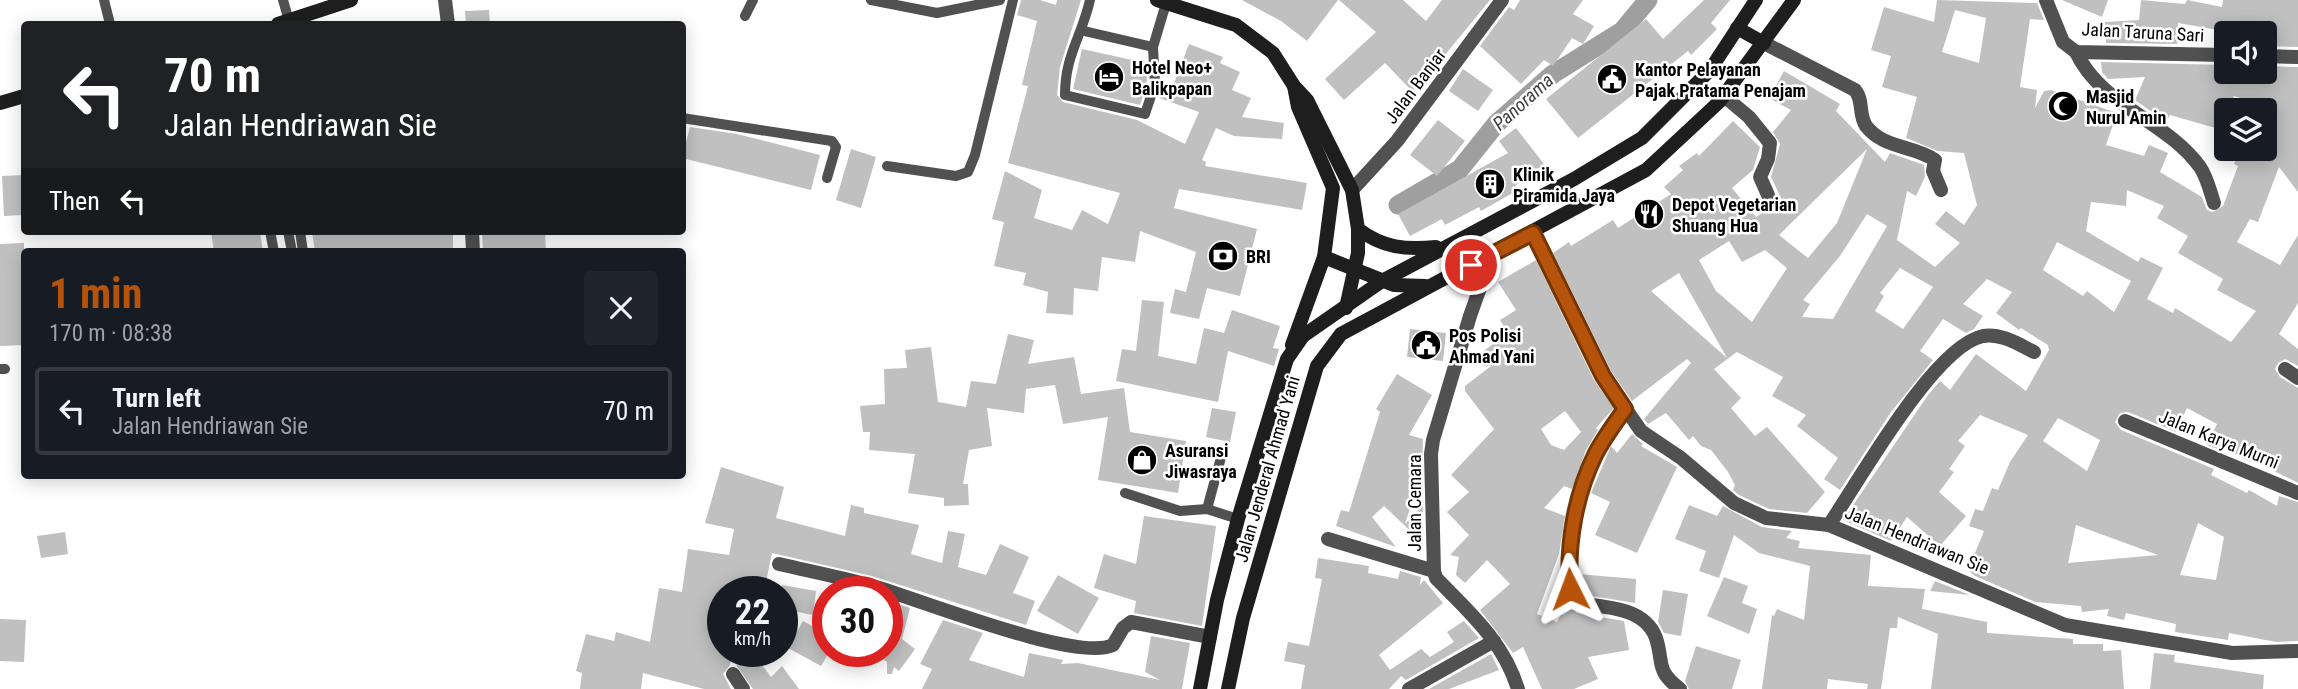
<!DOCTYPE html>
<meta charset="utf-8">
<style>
body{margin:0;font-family:"Roboto Condensed",sans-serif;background:#20242c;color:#f1f3f6;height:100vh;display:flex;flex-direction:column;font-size:26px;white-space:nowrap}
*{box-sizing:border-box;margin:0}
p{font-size:23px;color:#9ea1a6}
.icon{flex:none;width:38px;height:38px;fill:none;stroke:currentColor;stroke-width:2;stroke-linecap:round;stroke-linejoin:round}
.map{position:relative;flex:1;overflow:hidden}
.panel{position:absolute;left:21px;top:248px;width:665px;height:231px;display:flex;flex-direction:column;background:#171b24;border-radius:7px;box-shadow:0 4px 18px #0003}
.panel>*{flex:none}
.guide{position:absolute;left:21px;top:21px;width:665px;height:214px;border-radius:7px;box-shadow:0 4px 18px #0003;background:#202124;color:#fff;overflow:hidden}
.buttons{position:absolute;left:2214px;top:21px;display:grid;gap:14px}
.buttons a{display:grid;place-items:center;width:63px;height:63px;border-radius:7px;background:#171b24;box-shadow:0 4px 18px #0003;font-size:35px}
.speed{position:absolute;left:707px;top:576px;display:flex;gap:14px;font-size:35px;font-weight:700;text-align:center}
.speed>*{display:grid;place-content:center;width:91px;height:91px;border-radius:50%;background:#171b24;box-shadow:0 4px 18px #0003;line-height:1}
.speed small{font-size:18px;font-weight:400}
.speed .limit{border:10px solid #d22;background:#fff;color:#111}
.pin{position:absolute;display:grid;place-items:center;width:60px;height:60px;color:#fff;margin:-30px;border:4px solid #fff;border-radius:50%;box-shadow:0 2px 7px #0007}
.me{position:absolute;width:77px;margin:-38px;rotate:357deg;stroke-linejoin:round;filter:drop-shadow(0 0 5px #0008)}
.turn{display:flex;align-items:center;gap:24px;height:147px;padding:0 28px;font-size:32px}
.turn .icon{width:91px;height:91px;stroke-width:2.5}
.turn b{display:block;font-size:49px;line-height:60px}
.then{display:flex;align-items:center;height:66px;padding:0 28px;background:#0003;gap:14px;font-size:26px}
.round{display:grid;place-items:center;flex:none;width:74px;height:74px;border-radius:7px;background:#20242c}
.headline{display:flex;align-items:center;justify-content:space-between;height:119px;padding:0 28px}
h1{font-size:42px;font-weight:700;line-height:52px;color:#b45309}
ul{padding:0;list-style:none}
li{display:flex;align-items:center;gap:21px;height:88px;margin:0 14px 10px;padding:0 14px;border:4px solid #363941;border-radius:7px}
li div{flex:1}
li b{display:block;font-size:26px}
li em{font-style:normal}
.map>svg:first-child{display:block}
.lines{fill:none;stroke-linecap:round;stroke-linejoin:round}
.canal{stroke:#9f9f9f;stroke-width:19}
.building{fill:#c0c0c0;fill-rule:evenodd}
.lane{stroke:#515151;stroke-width:10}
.street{stroke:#515151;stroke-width:14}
.secondary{stroke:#1e1e1e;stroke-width:14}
.route-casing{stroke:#753606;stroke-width:18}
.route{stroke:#b45309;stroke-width:12}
.labels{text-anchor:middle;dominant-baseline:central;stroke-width:5;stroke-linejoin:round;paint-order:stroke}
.street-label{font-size:18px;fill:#000;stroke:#fff}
.poi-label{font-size:18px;font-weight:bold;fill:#000;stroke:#fff;text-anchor:start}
.water-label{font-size:19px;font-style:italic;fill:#404040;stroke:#fff}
</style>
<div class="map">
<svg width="2298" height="689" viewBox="0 0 2298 689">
<rect width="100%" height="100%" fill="#fff"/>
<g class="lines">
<!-- canal -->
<path class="canal" d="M 1398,205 L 1460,169 L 1496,124 L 1553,74 L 1622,31 L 1648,0"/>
</g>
<!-- building -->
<g class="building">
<path d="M 1021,0 L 1040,0 L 1056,5 L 1057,0 L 1081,0 L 1060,67 L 1057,95 L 1063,102 L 1137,120 L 1185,144 L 1199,112 L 1159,98 L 1163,83 L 1173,86 L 1189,44 L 1223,57 L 1220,63 L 1240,72 L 1232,90 L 1251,98 L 1242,117 L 1284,123 L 1282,139 L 1234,136 L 1216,128 L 1202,160 L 1206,162 L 1205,166 L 1307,183 L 1302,210 L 1179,189 L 1174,208 L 1257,229 L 1240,296 L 1207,288 L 1199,319 L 1170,313 L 1175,289 L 1186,292 L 1196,252 L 1140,231 L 1135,262 L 1102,257 L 1098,291 L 1074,288 L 1073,315 L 1046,313 L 1048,292 L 1023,285 L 1026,273 L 994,266 L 1004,222 L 992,219 L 1005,171 L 1042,190 L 1034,218 L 1072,230 L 1082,210 L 1108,224 L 1120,193 L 1008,163 L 1028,86 L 1022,85 L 1037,21 L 1017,15 Z"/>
<path d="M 1242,0 L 1338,0 L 1307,41 L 1281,21 Z"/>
<path d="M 1339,0 L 1403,0 L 1426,21 L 1442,0 L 1490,0 L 1444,56 L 1446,58 L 1412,91 L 1385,63 L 1344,100 L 1325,79 L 1376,32 Z"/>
<path d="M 1520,0 L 1583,0 L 1573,14 L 1594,26 L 1583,44 L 1572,38 L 1553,66 L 1544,60 L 1521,84 L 1480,46 L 1509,7 L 1514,10 Z"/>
<path d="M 1704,0 L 1730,0 L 1711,23 L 1717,29 L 1691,55 L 1688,51 L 1578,138 L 1546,99 L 1646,19 L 1663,39 Z"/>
<path d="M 1937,0 L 2037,3 L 2044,20 L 2030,19 L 2020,87 L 2037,90 L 2035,108 L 2044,91 L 2051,90 L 2117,113 L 2106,145 L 2144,156 L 2149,145 L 2168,153 L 2160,172 L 2202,197 L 2207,210 L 2213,212 L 2223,206 L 2238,166 L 2234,164 L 2240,149 L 2264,149 L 2276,109 L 2234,96 L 2229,110 L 2226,110 L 2226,131 L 2170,115 L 2166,122 L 2135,100 L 2145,77 L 2108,79 L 2102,72 L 2101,62 L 2226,65 L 2226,72 L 2264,72 L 2264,66 L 2298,67 L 2298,192 L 2279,167 L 2258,222 L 2250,219 L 2237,242 L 2280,265 L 2298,235 L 2298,303 L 2279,334 L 2298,349 L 2298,366 L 2285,359 L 2278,363 L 2275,369 L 2280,377 L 2298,388 L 2298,483 L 2251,459 L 2250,462 L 2225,448 L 2223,451 L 2207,445 L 2217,424 L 2187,408 L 2176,432 L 2128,412 L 2120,413 L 2115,422 L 2121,430 L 2214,469 L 2211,475 L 2247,493 L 2249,490 L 2277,506 L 2279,496 L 2298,502 L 2298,641 L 2276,642 L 2229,633 L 2228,640 L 2175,632 L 2176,624 L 2126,613 L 2124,620 L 2107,616 L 2109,609 L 2082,612 L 2081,606 L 2035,602 L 1975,576 L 1968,570 L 1984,531 L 1969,526 L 1975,509 L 1983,511 L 1992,488 L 1998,490 L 2010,462 L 2028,435 L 1980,415 L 1958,441 L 1965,446 L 1949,469 L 1954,472 L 1939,492 L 1966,516 L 1940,546 L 1907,517 L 1891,541 L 1843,520 L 1928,395 L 1940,381 L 1950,390 L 1976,354 L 2026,391 L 2049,350 L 2048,345 L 2021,328 L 2019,330 L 1996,313 L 2012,292 L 1987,279 L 1963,304 L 1983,316 L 1974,329 L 1966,333 L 1943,319 L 1920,351 L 1933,360 L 1891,412 L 1840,490 L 1824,479 L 1838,458 L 1797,426 L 1806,415 L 1772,396 L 1783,377 L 1737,352 L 1714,369 L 1741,398 L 1731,408 L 1755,436 L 1767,427 L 1825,492 L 1807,513 L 1769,509 L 1739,495 L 1733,490 L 1735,485 L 1728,472 L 1711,450 L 1701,446 L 1693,436 L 1689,440 L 1666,413 L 1648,424 L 1644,419 L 1691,363 L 1687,359 L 1632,401 L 1611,371 L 1553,253 L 1569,242 L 1571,246 L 1613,220 L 1618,228 L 1671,194 L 1664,187 L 1683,170 L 1679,166 L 1697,153 L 1699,156 L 1733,121 L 1760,147 L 1753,170 L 1732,188 L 1756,217 L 1782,200 L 1771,177 L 1780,144 L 1773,132 L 1791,110 L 1769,98 L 1784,71 L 1840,104 L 1836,111 L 1885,162 L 1890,153 L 1924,165 L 1925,177 L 1916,196 L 1907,191 L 1897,240 L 1935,267 L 1960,243 L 1935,224 L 1946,211 L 1964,225 L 1977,205 L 1964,153 L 1938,151 L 1906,138 L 1917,97 L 1882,87 L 1891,56 L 1871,50 L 1884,7 L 1934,22 ZM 1955,10 L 1986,18 L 1979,63 L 1942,52 ZM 1867,149 L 1837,223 L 1808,258 L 1779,235 ZM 2127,190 L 2164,206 L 2157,218 L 2188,236 L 2178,253 L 2223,279 L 2217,290 L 2256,311 L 2231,342 L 2175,308 L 2173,313 L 2147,299 L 2163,268 L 2141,257 L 2138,262 L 2086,231 L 2091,202 L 2126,206 ZM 1867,214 L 1887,226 L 1833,319 L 1802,317 L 1810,304 L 1803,300 L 1840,256 ZM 1729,241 L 1742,262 L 1765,250 L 1787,268 L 1752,322 L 1716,291 L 1699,260 ZM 2057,242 L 2131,281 L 2114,312 L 2087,291 L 2083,296 L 2043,270 ZM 1900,268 L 1933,287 L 1903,329 L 1875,311 L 1884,296 L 1880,293 ZM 1679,273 L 1727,358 L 1651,291 ZM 2058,418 L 2100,440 L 2087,471 L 2043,441 ZM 2198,523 L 2224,537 L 2216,580 L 2180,575 ZM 2076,525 L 2158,555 L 2068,563 Z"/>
<path d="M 2062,0 L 2108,0 L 2102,17 Z"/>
<path d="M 2141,0 L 2185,4 L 2187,0 L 2222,7 L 2223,0 L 2298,0 L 2298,47 L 2264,46 L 2264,33 L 2235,33 L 2178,23 L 2177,44 L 2106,43 L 2105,22 L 2139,20 Z"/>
<path d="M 489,10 L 490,24 L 466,24 L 465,11 Z"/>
<path d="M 1082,49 L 1146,63 L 1147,83 L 1140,105 L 1073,89 Z"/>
<path d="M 1463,69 L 1493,90 L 1478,111 L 1449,91 Z"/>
<path d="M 1438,120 L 1465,141 L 1437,176 L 1410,155 Z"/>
<path d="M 690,127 L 737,134 L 820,155 L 811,190 L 682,158 Z"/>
<path d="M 1516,128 L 1544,164 L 1515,186 L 1518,190 L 1481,211 L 1479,207 L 1445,225 L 1442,219 L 1410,236 L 1398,214 L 1508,153 L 1499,141 Z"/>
<path d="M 851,149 L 876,157 L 861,208 L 836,200 Z"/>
<path d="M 24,175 L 24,215 L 4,216 L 2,176 Z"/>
<path d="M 211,231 L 260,231 L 263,252 L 214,252 Z"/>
<path d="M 312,231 L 453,231 L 453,252 L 315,252 Z"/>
<path d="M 482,231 L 545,231 L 546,252 L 483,252 Z"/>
<path d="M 24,243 L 24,345 L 0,346 L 0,244 Z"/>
<path d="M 1536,260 L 1594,380 L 1614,408 L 1596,428 L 1598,430 L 1586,450 L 1572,489 L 1564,486 L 1544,508 L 1565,516 L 1559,554 L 1537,614 L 1557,622 L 1567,601 L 1577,613 L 1624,621 L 1629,650 L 1588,657 L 1598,679 L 1574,689 L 1542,689 L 1523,647 L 1513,653 L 1480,610 L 1510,584 L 1487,560 L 1465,583 L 1456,575 L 1459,557 L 1450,555 L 1469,535 L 1447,512 L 1469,492 L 1451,475 L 1494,429 L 1465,391 L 1465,386 L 1491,366 L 1466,364 L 1508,333 L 1500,320 L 1516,310 L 1498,282 ZM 1565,411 L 1581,432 L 1564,450 L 1551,445 L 1541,429 Z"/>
<path d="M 1142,300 L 1164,302 L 1158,356 L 1196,364 L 1204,328 L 1224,333 L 1232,310 L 1280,326 L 1273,348 L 1279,349 L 1274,366 L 1228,351 L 1218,402 L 1116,381 L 1122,349 L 1136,351 Z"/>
<path d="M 1410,329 L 1446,333 L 1443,361 L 1407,357 Z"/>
<path d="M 1008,334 L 1034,340 L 1028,364 L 1074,357 L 1081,394 L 1124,388 L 1130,432 L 1186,441 L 1178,493 L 1098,480 L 1108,417 L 1063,424 L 1055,385 L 1026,389 L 1024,413 L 987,408 L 992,446 L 969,450 L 963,484 L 968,484 L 969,505 L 944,506 L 944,498 L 908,493 L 915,454 L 869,450 L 870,432 L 863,432 L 860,406 L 885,404 L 884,369 L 907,368 L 905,350 L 931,347 L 938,402 L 966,407 L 971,381 L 996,384 Z"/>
<path d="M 1397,374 L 1432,395 L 1409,435 L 1423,439 L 1422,470 L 1405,524 L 1423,505 L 1423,543 L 1384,506 L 1372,517 L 1396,547 L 1336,526 L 1341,510 L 1349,512 L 1380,412 L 1376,409 Z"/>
<path d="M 1212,408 L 1236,412 L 1230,442 L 1206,437 Z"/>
<path d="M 1632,434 L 1643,444 L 1641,446 L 1677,467 L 1637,553 L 1595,535 L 1610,502 L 1591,493 L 1611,446 L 1617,453 Z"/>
<path d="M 721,467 L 784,487 L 776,518 L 845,536 L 851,505 L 864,508 L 864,513 L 919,525 L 911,554 L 942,563 L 948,531 L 965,534 L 958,567 L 986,575 L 1000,544 L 1029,557 L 1013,593 L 1035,601 L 1026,625 L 872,576 L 772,553 L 764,592 L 723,592 L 718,640 L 723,640 L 723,651 L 732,651 L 730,665 L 723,674 L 731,689 L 704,689 L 643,673 L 641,689 L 580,689 L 582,673 L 576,671 L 586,634 L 614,641 L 616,632 L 650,642 L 659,588 L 682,592 L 688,549 L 729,555 L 734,529 L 705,523 Z"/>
<path d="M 1689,505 L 1717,516 L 1723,506 L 1762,527 L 1792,531 L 1786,538 L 1800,541 L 1798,548 L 1871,555 L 1868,586 L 1925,589 L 1922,609 L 1987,622 L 1987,633 L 2073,639 L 2073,644 L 2103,644 L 2103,651 L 2121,650 L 2124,689 L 1931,689 L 1938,634 L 1898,617 L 1897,628 L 1890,628 L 1881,689 L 1867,689 L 1868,684 L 1828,679 L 1827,689 L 1762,689 L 1772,615 L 1774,616 L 1777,609 L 1804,620 L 1810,566 L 1759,553 L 1734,535 L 1719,578 L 1699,571 L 1706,551 L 1675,539 Z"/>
<path d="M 1144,516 L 1216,526 L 1202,626 L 1134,613 L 1136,601 L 1094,588 L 1104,554 L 1136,564 Z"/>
<path d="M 65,532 L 68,554 L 41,558 L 37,536 Z"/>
<path d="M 1318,558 L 1369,566 L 1368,573 L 1398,579 L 1400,571 L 1421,577 L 1420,585 L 1424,580 L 1443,603 L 1379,655 L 1390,670 L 1421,649 L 1430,657 L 1454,642 L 1447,632 L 1464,621 L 1479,638 L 1406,680 L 1401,676 L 1389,689 L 1301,689 L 1305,665 L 1284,661 L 1288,642 L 1309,646 L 1322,579 L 1315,578 Z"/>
<path d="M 1578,574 L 1636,579 L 1635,603 L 1586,595 Z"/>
<path d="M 1058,575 L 1099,598 L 1078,634 L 1037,611 Z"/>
<path d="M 1724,577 L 1748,586 L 1742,603 L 1757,609 L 1749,634 L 1707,616 Z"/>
<path d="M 1935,581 L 1970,595 L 1930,591 Z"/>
<path d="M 782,585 L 816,591 L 813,615 L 782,609 Z"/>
<path d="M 1663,590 L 1688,594 L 1681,636 L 1664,633 L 1658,622 Z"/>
<path d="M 891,602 L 910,608 L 902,639 L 915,649 L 899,671 L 894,667 L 892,674 L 887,674 L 887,662 L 871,651 L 887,651 L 887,603 Z"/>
<path d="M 0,619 L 26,620 L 24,662 L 0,661 Z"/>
<path d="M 943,620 L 983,633 L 969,660 L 1024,677 L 1029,653 L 1063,660 L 1061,664 L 1078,663 L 1160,680 L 1145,672 L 1151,636 L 1190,643 L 1182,689 L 922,689 L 932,669 L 920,664 Z"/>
<path d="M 803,621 L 828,635 L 828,654 L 821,666 L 788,648 Z"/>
<path d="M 1696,646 L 1741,660 L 1732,689 L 1689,689 L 1685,681 Z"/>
<path d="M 753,653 L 771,677 L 782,666 L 799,689 L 753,689 L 736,665 Z"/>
<path d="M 2154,653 L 2175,655 L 2174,662 L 2264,675 L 2263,689 L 2150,689 Z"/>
<path d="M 1491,654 L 1499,670 L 1449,689 L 1429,689 Z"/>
</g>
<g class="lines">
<!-- lane -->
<g class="lane">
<path d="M 104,0 L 110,24"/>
<path d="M 283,0 L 289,21"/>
<path d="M 871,0 L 937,13 L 1000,0"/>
<path d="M 1090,0 C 1082,36 1065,55 1065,95 L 1145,114 L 1155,84 L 1153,47 L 1167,0"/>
<path d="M 745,16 L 753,0"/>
<path d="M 1084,31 L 1153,47"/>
<path d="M 682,118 L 832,141 L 836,147 L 827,178"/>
<path d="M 887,166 L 956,176 L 968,172 L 975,155 L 1013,0"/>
<path d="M 270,231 L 274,252"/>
<path d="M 288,231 L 292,252"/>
<path d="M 300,231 L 303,252"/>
<path d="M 0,369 L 5,369"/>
<path d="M 1125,493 L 1180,511 L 1207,509 L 1238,519"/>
<path d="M 1207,509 L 1223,450"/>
</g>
<!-- street -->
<g class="street">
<path d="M 445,0 L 448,24"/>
<path d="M 2046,0 L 2063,42 L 2076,52 L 2226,55"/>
<path d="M 1764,43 L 1855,90 C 1864,101 1858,114 1866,126 C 1884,149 1913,145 1935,160 L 1933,171 L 1941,190"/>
<path d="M 2076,52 C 2101,106 2166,120 2200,167 C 2207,177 2210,191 2214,203"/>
<path d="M 2264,56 L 2298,57"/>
<path d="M 1724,96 L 1749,117 L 1770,143 L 1768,159 L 1760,177 L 1768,195"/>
<path d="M 1352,190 L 1397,141 L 1502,0"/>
<path d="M 472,231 L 473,252"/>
<path d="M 1533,233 L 1603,376 L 1641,431 L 1681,458 L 1734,503 L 1766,518 L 1829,525 L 2065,625 L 2232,653 L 2298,651"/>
<path d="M 1492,254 L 1470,316 L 1433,440 L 1431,454 L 1434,571 L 1436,578 C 1470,613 1503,641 1518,689"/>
<path d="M 2285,369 L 2298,378"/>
<path d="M 1625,409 C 1615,423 1603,438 1595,454 C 1581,482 1551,582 1581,604 C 1607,607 1645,608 1656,638 C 1664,663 1655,670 1680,689"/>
<path d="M 2125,421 L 2298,493"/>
<path d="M 1829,525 C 1859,481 1934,346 1983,336 C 2001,333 2018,344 2034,352"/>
<path d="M 1328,539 L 1434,571"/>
<path d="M 779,564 C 809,571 839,577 869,585 C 914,597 1076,663 1113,645 L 1123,628 L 1131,622 L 1210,637"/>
<path d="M 733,674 L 743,689"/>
<path d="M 1409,689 L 1494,641"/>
</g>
<!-- secondary -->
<g class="secondary">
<path d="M 1157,0 L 1236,25 L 1273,53 L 1294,86 L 1307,100 L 1352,190 L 1358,229 C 1383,248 1406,250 1436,247"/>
<path d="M 278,24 L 351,0"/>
<path d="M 1737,28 L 1764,43"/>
<path d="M 0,103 L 24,96"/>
<path d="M 1324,257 L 1394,285 L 1425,286"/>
<path d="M 1346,308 L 1358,253 L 1358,229"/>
<path d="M 1292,345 L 1324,257 L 1333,188 L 1298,107 L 1294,86"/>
<path d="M 1200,689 L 1217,600 L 1238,519 L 1287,359 L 1303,336 L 1382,281 L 1574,179 L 1642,138 L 1710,70 L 1756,0"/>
<path d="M 1228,689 L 1243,618 L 1317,366 L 1341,334 L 1646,170 L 1719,102 L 1794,0"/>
</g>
</g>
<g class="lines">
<!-- route casing -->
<g class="route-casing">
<path id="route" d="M 1471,265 L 1533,233 L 1603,376 L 1625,409 C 1615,423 1603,439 1595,455 C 1575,496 1567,544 1570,589"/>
</g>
<!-- route -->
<use href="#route" class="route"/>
</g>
<!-- icons -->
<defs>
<g id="hotel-disc" transform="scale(1.575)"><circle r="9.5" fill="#000" stroke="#fff"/><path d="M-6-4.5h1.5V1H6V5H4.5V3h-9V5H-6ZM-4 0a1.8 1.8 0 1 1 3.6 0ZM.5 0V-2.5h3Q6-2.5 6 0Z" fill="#fff"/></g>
<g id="civic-disc" transform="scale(1.575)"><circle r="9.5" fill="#000" stroke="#fff"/><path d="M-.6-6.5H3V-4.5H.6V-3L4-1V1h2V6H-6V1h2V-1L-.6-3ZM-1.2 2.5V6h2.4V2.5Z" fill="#fff"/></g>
<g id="mosque-disc" transform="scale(1.575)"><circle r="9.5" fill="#000" stroke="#fff"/><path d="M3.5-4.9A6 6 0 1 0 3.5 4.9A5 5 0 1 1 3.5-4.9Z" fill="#fff"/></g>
<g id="building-disc" transform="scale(1.575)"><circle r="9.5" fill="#000" stroke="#fff"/><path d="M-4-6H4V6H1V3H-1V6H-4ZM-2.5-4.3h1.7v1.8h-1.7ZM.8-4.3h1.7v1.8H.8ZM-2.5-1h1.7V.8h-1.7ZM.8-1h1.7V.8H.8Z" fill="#fff"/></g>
<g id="restaurant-disc" transform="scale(1.575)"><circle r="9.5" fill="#000" stroke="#fff"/><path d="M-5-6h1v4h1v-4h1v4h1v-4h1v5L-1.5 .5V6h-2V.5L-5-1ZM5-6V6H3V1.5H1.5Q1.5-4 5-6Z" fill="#fff"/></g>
<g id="bank-disc" transform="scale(1.575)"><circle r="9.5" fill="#000" stroke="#fff"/><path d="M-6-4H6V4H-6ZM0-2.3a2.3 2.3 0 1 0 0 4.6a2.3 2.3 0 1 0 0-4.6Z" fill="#fff"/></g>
<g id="shop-disc" transform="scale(1.575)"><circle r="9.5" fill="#000" stroke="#fff"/><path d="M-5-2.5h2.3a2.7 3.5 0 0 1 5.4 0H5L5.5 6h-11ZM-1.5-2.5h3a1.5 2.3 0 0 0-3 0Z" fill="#fff"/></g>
</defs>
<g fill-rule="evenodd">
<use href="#hotel-disc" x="1109" y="77"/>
<use href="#civic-disc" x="1612" y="79"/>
<use href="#mosque-disc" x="2063" y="106"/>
<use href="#building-disc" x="1490" y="184"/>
<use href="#restaurant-disc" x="1649" y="214"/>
<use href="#bank-disc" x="1223" y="256"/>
<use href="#civic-disc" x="1426" y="345"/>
<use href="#shop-disc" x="1142" y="460"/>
</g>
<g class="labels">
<!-- street labels -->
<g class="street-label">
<text transform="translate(2143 32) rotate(3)">Jalan Taruna Sari</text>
<text transform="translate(1415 86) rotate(-53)">Jalan Banjar</text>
<text transform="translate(2219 439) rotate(22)">Jalan Karya Murni</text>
<text transform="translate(1267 469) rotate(-74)">Jalan Jenderal Ahmad Yani</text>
<text transform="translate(1414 503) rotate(-90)">Jalan Cemara</text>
<text transform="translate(1917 540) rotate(22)">Jalan Hendriawan Sie</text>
</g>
<!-- poi labels -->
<g class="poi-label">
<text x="1132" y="67">Hotel Neo+<tspan x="1132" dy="21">Balikpapan</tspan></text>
<text x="1635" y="69">Kantor Pelayanan<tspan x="1635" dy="21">Pajak Pratama Penajam</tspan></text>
<text x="2086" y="96">Masjid<tspan x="2086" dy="21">Nurul Amin</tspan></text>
<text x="1513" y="174">Klinik<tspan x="1513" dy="21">Piramida Jaya</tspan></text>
<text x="1672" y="204">Depot Vegetarian<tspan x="1672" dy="21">Shuang Hua</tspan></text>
<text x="1246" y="256">BRI</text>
<text x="1449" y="335">Pos Polisi<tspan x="1449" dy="21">Ahmad Yani</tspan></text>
<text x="1165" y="450">Asuransi<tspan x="1165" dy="21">Jiwasraya</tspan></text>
</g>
<!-- water labels -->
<g class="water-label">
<text transform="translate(1523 102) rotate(-42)">Panorama</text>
</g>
</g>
</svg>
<div class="buttons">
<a><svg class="icon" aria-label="sound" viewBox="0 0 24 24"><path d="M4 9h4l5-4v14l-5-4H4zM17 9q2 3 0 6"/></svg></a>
<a><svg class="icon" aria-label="layers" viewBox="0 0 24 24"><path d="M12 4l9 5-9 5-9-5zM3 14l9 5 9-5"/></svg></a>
</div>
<div class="speed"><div>22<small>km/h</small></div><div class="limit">30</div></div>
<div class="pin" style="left:1471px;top:265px;background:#d93025"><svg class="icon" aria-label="arrive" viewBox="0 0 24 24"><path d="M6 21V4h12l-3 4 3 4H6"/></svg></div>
<svg class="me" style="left:1570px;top:589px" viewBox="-20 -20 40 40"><path d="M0-17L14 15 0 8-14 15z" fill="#b45309" stroke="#fff" stroke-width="4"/></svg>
<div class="guide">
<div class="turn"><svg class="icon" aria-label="left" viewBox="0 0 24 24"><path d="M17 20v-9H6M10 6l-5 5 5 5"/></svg><div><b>70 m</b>Jalan Hendriawan Sie</div></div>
<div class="then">Then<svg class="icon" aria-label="left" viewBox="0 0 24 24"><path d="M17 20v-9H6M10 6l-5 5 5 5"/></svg></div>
</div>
<section class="panel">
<div class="headline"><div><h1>1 min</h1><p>170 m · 08:38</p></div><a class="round"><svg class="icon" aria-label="close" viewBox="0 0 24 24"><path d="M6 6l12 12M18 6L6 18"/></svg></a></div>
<ul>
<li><svg class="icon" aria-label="left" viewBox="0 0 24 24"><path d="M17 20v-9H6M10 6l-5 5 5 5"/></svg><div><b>Turn left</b><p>Jalan Hendriawan Sie</p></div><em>70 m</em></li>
</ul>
</section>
</div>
